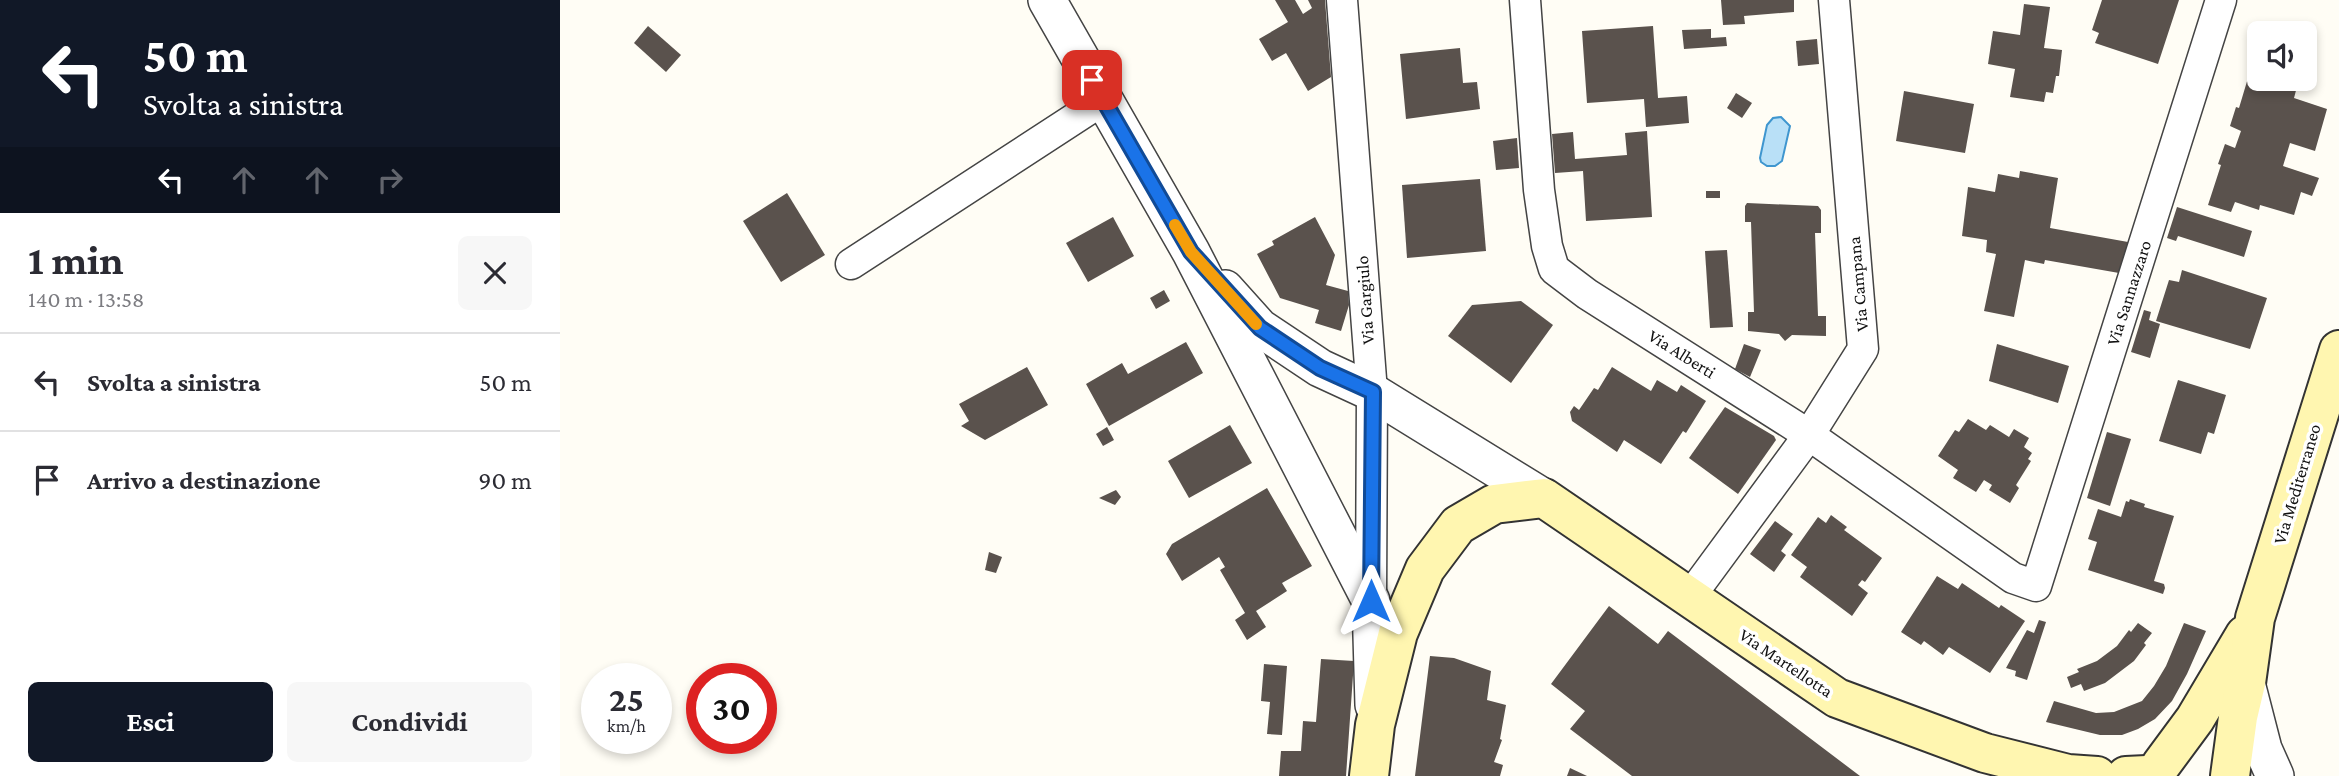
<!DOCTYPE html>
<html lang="it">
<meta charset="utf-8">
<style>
body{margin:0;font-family:"Crimson Pro",serif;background:#f7f7f7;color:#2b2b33;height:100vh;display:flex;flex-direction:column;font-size:26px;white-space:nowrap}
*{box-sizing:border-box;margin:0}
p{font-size:23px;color:#7c7c81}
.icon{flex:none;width:38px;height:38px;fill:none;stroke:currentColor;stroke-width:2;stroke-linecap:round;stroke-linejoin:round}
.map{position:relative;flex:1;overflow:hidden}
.panel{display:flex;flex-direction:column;background:#fff;width:560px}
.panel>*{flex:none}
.hud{background:#111827;color:#fff;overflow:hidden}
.controls{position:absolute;left:1687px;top:21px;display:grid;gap:14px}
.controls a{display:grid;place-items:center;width:70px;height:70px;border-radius:10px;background:#fff;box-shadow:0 4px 10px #0003;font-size:35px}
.speed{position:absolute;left:21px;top:663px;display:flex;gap:14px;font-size:35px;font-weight:700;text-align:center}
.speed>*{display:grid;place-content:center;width:91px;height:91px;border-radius:50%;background:#fff;box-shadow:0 4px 10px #0003;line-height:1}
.speed small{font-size:18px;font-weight:400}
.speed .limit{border:10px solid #d22;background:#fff;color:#111}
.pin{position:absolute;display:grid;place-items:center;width:60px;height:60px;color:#fff;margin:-30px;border-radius:14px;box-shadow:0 4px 10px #0006}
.me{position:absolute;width:77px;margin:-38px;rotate:0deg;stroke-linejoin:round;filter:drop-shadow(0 0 5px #0008)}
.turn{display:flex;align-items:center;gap:24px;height:147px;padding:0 28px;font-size:32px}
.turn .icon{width:91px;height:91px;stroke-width:2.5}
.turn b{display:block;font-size:49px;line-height:60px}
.lanes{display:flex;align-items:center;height:66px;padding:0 28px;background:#0003;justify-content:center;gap:35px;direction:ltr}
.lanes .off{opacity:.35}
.round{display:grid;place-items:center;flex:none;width:74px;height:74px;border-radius:10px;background:#f7f7f7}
.headline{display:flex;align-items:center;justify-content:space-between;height:119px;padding:0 28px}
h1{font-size:42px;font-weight:700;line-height:52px}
.cta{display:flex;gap:14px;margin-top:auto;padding:14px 28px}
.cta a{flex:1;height:80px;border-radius:10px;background:#111827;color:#fff;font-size:28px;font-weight:700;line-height:80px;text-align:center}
.cta a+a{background:#f7f7f7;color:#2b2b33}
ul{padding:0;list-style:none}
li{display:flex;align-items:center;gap:21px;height:98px;padding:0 28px;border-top:2px solid #e1e1e2}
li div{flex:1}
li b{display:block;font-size:26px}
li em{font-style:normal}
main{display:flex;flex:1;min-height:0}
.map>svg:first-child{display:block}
.water{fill:#b9e0f7;stroke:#3f96cf;stroke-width:2}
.building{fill:#5a524d}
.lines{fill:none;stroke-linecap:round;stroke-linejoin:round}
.minor-casing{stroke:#444;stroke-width:33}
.tertiary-casing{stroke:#444;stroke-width:40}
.secondary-casing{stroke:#333;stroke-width:42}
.minor{stroke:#fff;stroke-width:30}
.tertiary{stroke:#fff;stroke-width:37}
.secondary{stroke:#fff6b0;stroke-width:38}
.route-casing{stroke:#114b97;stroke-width:18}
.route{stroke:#1a73e8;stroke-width:12}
.slow{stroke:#f59e0b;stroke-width:12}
.labels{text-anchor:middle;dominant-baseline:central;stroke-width:7;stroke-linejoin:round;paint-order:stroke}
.street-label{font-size:18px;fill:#111;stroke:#fff}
</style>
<main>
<section class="panel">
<div class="hud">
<div class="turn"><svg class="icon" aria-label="left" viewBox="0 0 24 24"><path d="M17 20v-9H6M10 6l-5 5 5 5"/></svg><div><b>50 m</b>Svolta a sinistra</div></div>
<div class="lanes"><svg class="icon" aria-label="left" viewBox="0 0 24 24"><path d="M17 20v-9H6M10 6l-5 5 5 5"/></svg><svg class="icon off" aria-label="ahead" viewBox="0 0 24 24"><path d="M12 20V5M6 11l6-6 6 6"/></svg><svg class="icon off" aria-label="ahead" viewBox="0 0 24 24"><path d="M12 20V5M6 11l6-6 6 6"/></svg><svg class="icon off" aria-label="right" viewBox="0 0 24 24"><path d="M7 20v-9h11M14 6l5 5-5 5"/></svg></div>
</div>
<div class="headline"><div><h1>1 min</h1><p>140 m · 13:58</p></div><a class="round"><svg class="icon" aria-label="close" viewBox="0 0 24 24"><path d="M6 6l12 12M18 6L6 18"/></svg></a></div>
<ul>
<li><svg class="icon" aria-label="left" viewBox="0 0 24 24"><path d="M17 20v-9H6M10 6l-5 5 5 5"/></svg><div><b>Svolta a sinistra</b></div><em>50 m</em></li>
<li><svg class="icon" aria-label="arrive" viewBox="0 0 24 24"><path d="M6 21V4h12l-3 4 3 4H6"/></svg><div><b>Arrivo a destinazione</b></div><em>90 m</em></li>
</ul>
<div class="cta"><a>Esci</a><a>Condividi</a></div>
</section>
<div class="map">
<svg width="1779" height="776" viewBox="0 0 1779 776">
<rect width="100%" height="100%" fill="#fffdf5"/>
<!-- water -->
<path class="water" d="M 1221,117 L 1230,126 L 1222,161 L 1215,166 L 1207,166 L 1201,162 L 1200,158 L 1207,125 L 1213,118 Z"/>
<!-- building -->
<g class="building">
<path d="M 715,0 L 735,0 L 743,14 L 752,8 L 748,0 L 765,0 L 771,77 L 748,91 L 726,53 L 712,61 L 699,39 L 728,22 Z"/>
<path d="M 1161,0 L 1234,0 L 1234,12 L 1184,16 L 1185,24 L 1163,25 Z"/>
<path d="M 1542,0 L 1619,0 L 1598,64 L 1535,43 L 1539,33 L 1532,30 Z"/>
<path d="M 1464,4 L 1490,7 L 1484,48 L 1502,50 L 1499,76 L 1496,76 L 1493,93 L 1486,92 L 1484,102 L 1450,97 L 1455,69 L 1428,64 L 1433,31 L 1460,35 Z"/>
<path d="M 88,26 L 121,55 L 106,72 L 74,43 Z"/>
<path d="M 1093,26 L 1098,98 L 1127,96 L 1129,123 L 1086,127 L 1084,99 L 1027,103 L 1022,31 Z"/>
<path d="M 1151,29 L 1151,38 L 1166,37 L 1167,46 L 1124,49 L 1122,30 Z"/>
<path d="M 1257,39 L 1259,64 L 1238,66 L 1236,41 Z"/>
<path d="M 900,48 L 903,83 L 917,82 L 920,109 L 846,119 L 840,54 Z"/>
<path d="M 1691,68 L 1699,70 L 1699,79 L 1726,79 L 1738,83 L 1734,98 L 1767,109 L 1755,151 L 1730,143 L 1723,166 L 1759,178 L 1752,196 L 1741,192 L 1734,215 L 1700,205 L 1699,210 L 1675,202 L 1671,212 L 1648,205 L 1661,165 L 1658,164 L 1665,144 L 1675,148 L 1681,131 L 1670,126 L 1676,107 L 1679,108 Z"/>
<path d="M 1344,91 L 1414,104 L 1405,153 L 1336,141 Z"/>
<path d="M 1176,93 L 1192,103 L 1182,118 L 1167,108 Z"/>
<path d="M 1087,131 L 1092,217 L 1026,221 L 1023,171 L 995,173 L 992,134 L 1013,132 L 1015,159 L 1067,155 L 1065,133 Z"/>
<path d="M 957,138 L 959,168 L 936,170 L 933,141 Z"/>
<path d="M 1460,171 L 1498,178 L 1490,228 L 1568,242 L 1559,273 L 1485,260 L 1484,264 L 1465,260 L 1454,317 L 1424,311 L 1436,254 L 1426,252 L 1427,240 L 1402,236 L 1408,187 L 1435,192 L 1438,174 L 1459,178 Z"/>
<path d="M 920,179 L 926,251 L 847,258 L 842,185 Z"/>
<rect x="1146" y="191" width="14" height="7"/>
<path d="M 227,193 L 265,255 L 221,282 L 183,221 Z"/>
<path d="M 1187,203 L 1258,206 L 1261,210 L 1261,233 L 1255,233 L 1258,316 L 1266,316 L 1266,336 L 1232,335 L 1225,341 L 1219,334 L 1188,331 L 1188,312 L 1194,312 L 1191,222 L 1185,222 L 1185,206 Z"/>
<path d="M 1617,207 L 1692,231 L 1684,257 L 1618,236 L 1616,241 L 1607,238 Z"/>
<path d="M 553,217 L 574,256 L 528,282 L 506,243 Z"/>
<path d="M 755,217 L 775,255 L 766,285 L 788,291 L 789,305 L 781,331 L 755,323 L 759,310 L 720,298 L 697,254 L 714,245 L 712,241 Z"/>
<path d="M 1167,250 L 1173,327 L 1150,328 L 1145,251 Z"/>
<path d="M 1622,270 L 1707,298 L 1690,349 L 1596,321 L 1609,280 L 1619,282 Z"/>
<path d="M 604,290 L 610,301 L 596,309 L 590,298 Z"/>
<path d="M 961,301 L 993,325 L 951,383 L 888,336 L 912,305 Z"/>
<path d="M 1584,310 L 1591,312 L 1589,320 L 1600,324 L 1590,358 L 1571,352 Z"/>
<path d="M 626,342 L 643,373 L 549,426 L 526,384 L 562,363 L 568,374 Z"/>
<path d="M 1184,344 L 1201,350 L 1190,377 L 1175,369 Z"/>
<path d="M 1437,344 L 1509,366 L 1498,403 L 1429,381 Z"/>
<path d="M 467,367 L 488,405 L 425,440 L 401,426 L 409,421 L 399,404 Z"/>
<path d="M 1052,367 L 1091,391 L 1097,380 L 1117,392 L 1121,385 L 1146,401 L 1126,433 L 1123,431 L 1101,464 L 1064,440 L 1057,452 L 1012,421 L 1010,412 L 1014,406 L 1019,410 L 1034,388 L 1038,390 Z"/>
<path d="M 1618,380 L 1666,395 L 1654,434 L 1648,432 L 1641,454 L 1599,441 Z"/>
<path d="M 1165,407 L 1214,436 L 1216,440 L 1178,494 L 1129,458 Z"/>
<path d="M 1408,419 L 1426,430 L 1430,425 L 1449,437 L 1454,429 L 1469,438 L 1464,447 L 1472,453 L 1468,459 L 1471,461 L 1456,485 L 1459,488 L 1450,503 L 1429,490 L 1432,485 L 1424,480 L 1416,492 L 1393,478 L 1398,470 L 1378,456 L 1395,430 L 1399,432 Z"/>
<path d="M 670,425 L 692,463 L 629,498 L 608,461 Z"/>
<path d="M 547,427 L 554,440 L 543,446 L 536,434 Z"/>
<path d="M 1547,432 L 1571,439 L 1550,506 L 1527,498 Z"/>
<path d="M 707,488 L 752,566 L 722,583 L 727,591 L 696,611 L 706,627 L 687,640 L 675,620 L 685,613 L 660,570 L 665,567 L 659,557 L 622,581 L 606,554 L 612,544 Z"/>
<path d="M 556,490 L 561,497 L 555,505 L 539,498 Z"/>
<path d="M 1570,499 L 1585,504 L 1584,507 L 1614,516 L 1594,581 L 1604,584 L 1605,588 L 1603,594 L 1528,570 L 1537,542 L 1528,539 L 1538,509 L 1561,517 L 1566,501 L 1569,502 Z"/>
<path d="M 1271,515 L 1287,527 L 1284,530 L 1322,558 L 1305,582 L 1302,580 L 1298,585 L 1308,593 L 1292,616 L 1240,577 L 1247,567 L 1231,555 L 1258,517 L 1266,523 Z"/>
<path d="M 1215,521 L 1233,534 L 1221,551 L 1226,555 L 1214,572 L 1190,554 Z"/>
<path d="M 429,552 L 442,557 L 436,573 L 425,570 Z"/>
<path d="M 1377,576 L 1398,589 L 1402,583 L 1439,608 L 1441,605 L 1465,621 L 1430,673 L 1389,647 L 1383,655 L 1364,641 L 1361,645 L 1341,632 Z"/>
<path d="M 1049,606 L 1098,644 L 1108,631 L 1300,776 L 1072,776 L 1010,729 L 1025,711 L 991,684 Z"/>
<path d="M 1479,620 L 1486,622 L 1467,680 L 1455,676 L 1456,671 L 1446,668 L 1467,630 L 1474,633 Z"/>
<path d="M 1578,623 L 1592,633 L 1584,643 L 1586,645 L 1574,661 L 1545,683 L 1524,691 L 1521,684 L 1511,688 L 1507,677 L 1519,672 L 1517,669 L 1537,661 L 1557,646 L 1569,630 L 1571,632 Z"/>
<path d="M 1624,623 L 1646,631 L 1627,674 L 1612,701 L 1595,719 L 1578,729 L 1562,735 L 1540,735 L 1486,722 L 1494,701 L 1536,713 L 1554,712 L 1582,701 L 1594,686 L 1606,666 Z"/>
<path d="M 870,656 L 894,658 L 931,671 L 927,700 L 946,705 L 940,739 L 942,740 L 934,762 L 943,765 L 940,776 L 855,776 Z"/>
<path d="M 761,659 L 794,661 L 786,776 L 719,776 L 721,751 L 741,751 L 743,721 L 756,722 Z"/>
<path d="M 704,664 L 727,666 L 722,735 L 707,734 L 710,702 L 701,701 Z"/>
<path d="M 1010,768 L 1027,776 L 1007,776 Z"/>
</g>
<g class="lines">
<!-- minor casing -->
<g class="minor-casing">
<g id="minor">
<path d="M 782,0 L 812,392 L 811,601"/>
<path d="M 965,0 L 979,190 L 987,246 L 994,269 L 1027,294 L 1249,435 L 1453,578 L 1476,586 L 1661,0"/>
<path d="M 291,264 L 543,100"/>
<path d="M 1129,598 L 1249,435 L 1303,349 L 1274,0"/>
</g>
</g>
<!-- tertiary casing -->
<g class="tertiary-casing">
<g id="tertiary">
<path d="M 487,0 L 631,252 L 811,601 L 814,705"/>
<path d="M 665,289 L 700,328 L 760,368 L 812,392 L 984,498"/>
<path d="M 1686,683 L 1703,749 L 1715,776"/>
</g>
</g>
<!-- secondary casing -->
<g class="secondary-casing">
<g id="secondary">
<path d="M 1601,765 L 1635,719 L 1685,635"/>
<path d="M 809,776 L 815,725 L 838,633 L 865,569 L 898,525 L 934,504 L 984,498 L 1277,698 L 1425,753 L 1508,774 L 1537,776"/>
<path d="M 1566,776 L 1587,775"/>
<path d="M 1670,776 L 1678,717 L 1686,683 L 1695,618 L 1779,350"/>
</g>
</g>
<!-- minor -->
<use href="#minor" class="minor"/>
<!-- tertiary -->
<use href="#tertiary" class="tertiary"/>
<!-- secondary -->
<use href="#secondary" class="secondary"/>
</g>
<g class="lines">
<!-- route casing -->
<g class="route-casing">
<path id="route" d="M 532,80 L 631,252 L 700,328 L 760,368 L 813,392 L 811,601"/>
</g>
<!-- route -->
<use href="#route" class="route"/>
<!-- slow -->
<path class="slow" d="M 615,225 L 631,252 L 696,324"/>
</g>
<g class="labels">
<!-- street labels -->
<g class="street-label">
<text transform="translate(1298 284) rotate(-95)">Via Campana</text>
<text transform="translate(1569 293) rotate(-72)">Via Sannazzaro</text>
<text transform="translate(805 300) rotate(-94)">Via Gargiulo</text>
<text transform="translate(1122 354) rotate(32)">Via Alberti</text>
<text transform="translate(1737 484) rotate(-73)">Via Mediterraneo</text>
<text transform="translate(1226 663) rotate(34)">Via Martellotta</text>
</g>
</g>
</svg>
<div class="controls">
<a><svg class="icon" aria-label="sound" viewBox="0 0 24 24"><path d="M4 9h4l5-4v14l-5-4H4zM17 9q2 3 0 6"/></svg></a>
</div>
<div class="speed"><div>25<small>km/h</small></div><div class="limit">30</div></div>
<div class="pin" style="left:532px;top:80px;background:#d93025"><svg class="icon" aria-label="arrive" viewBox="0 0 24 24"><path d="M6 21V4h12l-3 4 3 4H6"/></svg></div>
<svg class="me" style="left:811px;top:601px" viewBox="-20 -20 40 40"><path d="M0-17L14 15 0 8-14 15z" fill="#1a73e8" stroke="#fff" stroke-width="4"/></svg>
</div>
</main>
